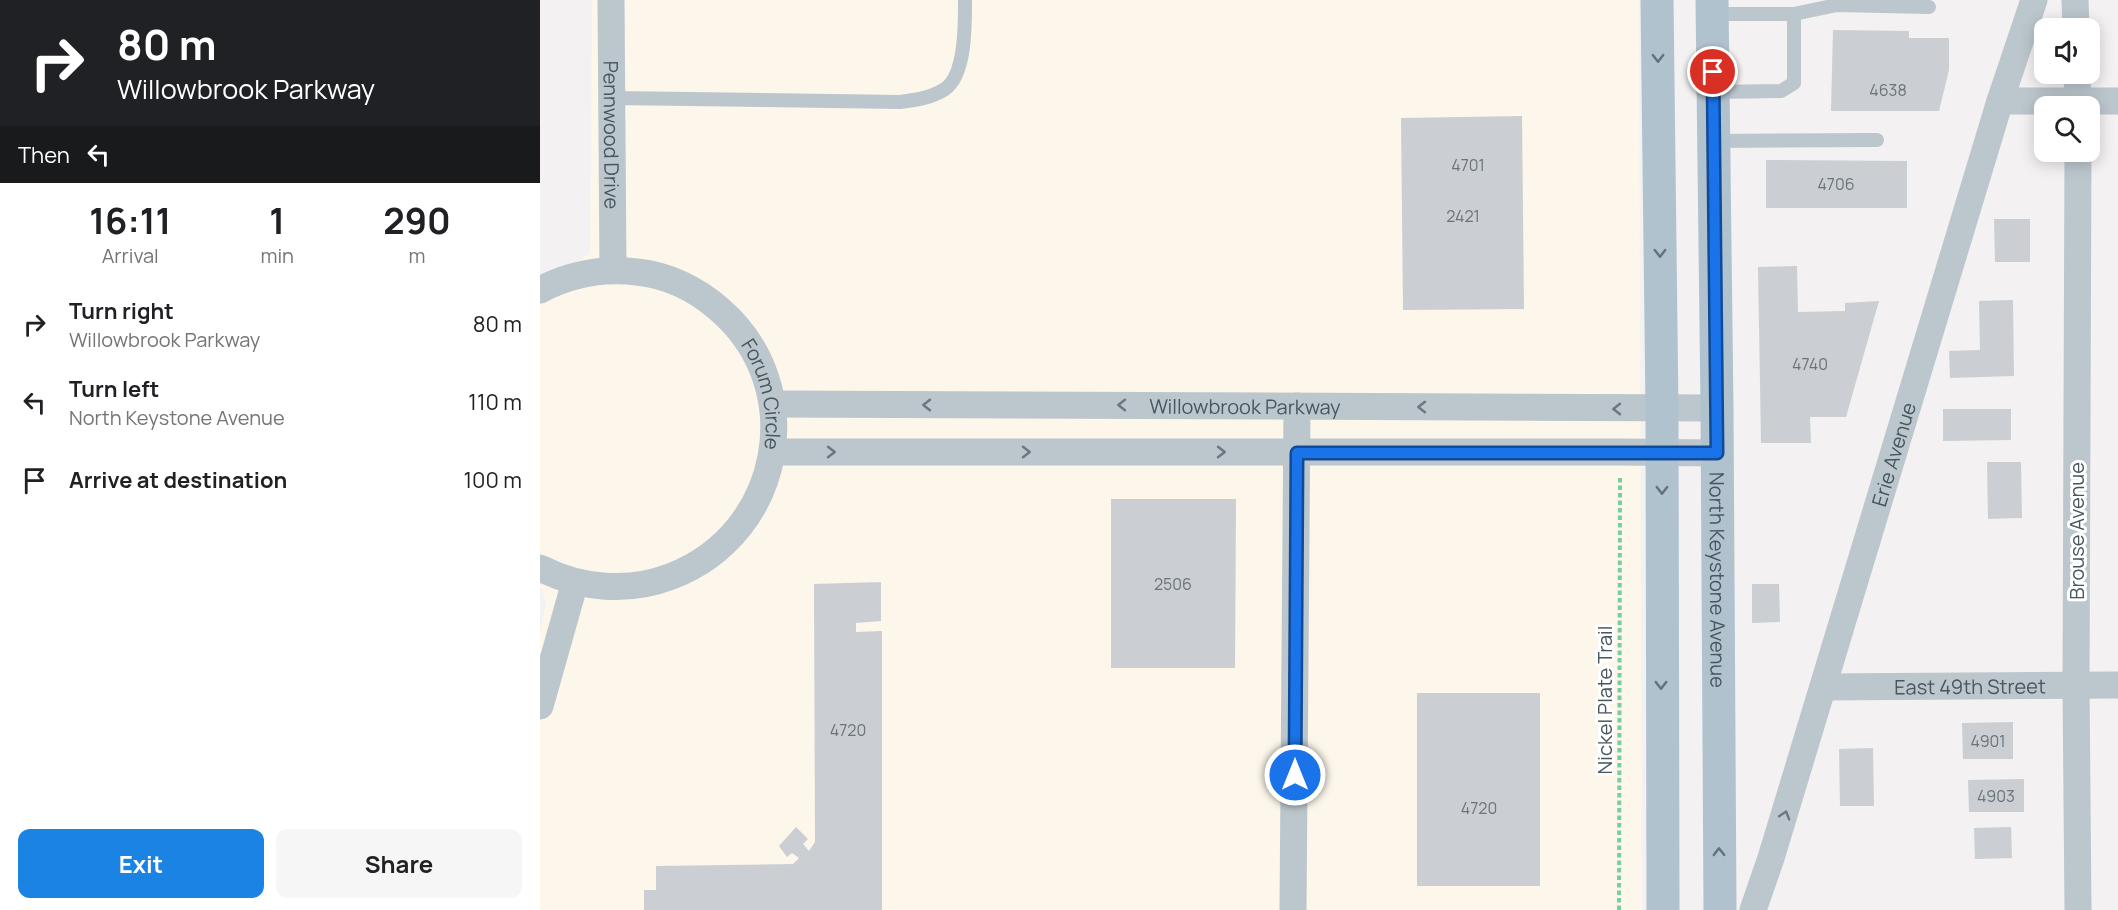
<!DOCTYPE html>
<style>
body{margin:0;font-family:Manrope,sans-serif;background:#f6f6f6;color:#202124;height:100vh;display:flex;flex-direction:column;font-size:22px;white-space:nowrap}
*{box-sizing:border-box;margin:0}
p{font-size:20px;color:#757577}
.icon{flex:none;width:33px;height:33px;fill:none;stroke:currentColor;stroke-width:2;stroke-linecap:round;stroke-linejoin:round}
.map{position:relative;flex:1;overflow:hidden}
.side{display:flex;flex-direction:column;background:#fff;width:540px}
.side>*{flex:none}
.top-card{background:#202124;color:#fff;overflow:hidden}
.controls{position:absolute;left:1494px;top:18px;display:grid;gap:12px}
.controls a{display:grid;place-items:center;width:66px;height:66px;border-radius:12px;background:#fff;box-shadow:0 3px 15px #0003;font-size:30px}
.pin{position:absolute;display:grid;place-items:center;width:51px;height:51px;color:#fff;margin:-26px;border:3px solid #fff;border-radius:50%;box-shadow:0 2px 6px #0007}
.me{position:absolute;width:66px;margin:-33px;rotate:0deg;stroke-linejoin:round;filter:drop-shadow(0 0 4px #0008)}
.turn{display:flex;align-items:center;gap:21px;height:126px;padding:0 18px;font-size:27px}
.turn .icon{width:78px;height:78px;stroke-width:2.5}
.turn b{display:block;font-size:42px;line-height:51px}
.then{display:flex;align-items:center;height:57px;padding:0 18px;background:#0003;gap:12px;font-size:22px}
.eta{display:flex;justify-content:space-evenly;align-items:center;height:102px;text-align:center}
.eta b{font-size:36px;font-weight:700;line-height:42px}
.cta{display:flex;gap:12px;margin-top:auto;padding:12px 18px}
.cta a{flex:1;height:69px;border-radius:12px;background:#1a83e4;color:#fff;font-size:24px;font-weight:700;line-height:69px;text-align:center}
.cta a+a{background:#f6f6f6;color:#202124}
ul{padding:0;list-style:none}
li{display:flex;align-items:center;gap:18px;height:78px;padding:0 18px}
li div{flex:1}
li b{display:block;font-size:22px}
li em{font-style:normal}
main{display:flex;flex:1;min-height:0}
.map>svg:first-child{display:block}
.commercial{fill:#fcf6eb}
.building{fill:#cbced3}
.lines{fill:none;stroke-linecap:round;stroke-linejoin:round}
.path{stroke:#78ce9c;stroke-width:4;stroke-dasharray:4.5 3;stroke-linecap:butt}
.service{stroke:#bcc6cd;stroke-width:14}
.minor{stroke:#bcc6cd;stroke-width:27}
.primary{stroke:#b1c2cf;stroke-width:33}
.oneway{stroke:#62717a}
.oneway2{stroke:#6b787f}
.route-casing{stroke:#114b97;stroke-width:15}
.route{stroke:#1a73e8;stroke-width:10}
.labels{text-anchor:middle;dominant-baseline:central;stroke-width:6;stroke-linejoin:round;paint-order:stroke}
.number-label{font-size:16px;fill:#69747b}
.street-label{font-size:20px;fill:#48565e;stroke:#fff}
</style>
<main>
<section class="side">
<div class="top-card">
<div class="turn"><svg class="icon" aria-label="right" viewBox="0 0 24 24"><path d="M7 20v-9h11M14 6l5 5-5 5"/></svg><div><b>80 m</b>Willowbrook Parkway</div></div>
<div class="then">Then<svg class="icon" aria-label="left" viewBox="0 0 24 24"><path d="M17 20v-9H6M10 6l-5 5 5 5"/></svg></div>
</div>
<div class="eta">
<div><b>16:11</b><p>Arrival</p></div>
<div><b>1</b><p>min</p></div>
<div><b>290</b><p>m</p></div>
</div>
<ul>
<li><svg class="icon" aria-label="right" viewBox="0 0 24 24"><path d="M7 20v-9h11M14 6l5 5-5 5"/></svg><div><b>Turn right</b><p>Willowbrook Parkway</p></div><em>80 m</em></li>
<li><svg class="icon" aria-label="left" viewBox="0 0 24 24"><path d="M17 20v-9H6M10 6l-5 5 5 5"/></svg><div><b>Turn left</b><p>North Keystone Avenue</p></div><em>110 m</em></li>
<li><svg class="icon" aria-label="arrive" viewBox="0 0 24 24"><path d="M6 21V4h12l-3 4 3 4H6"/></svg><div><b>Arrive at destination</b></div><em>100 m</em></li>
</ul>
<div class="cta"><a>Exit</a><a>Share</a></div>
</section>
<div class="map">
<svg width="1578" height="910" viewBox="0 0 1578 910">
<rect width="100%" height="100%" fill="#f3f1f1"/>
<!-- commercial -->
<path class="commercial" d="M 52,0 L 1099,0 L 1102,910 L 0,910 L 0,633 L 6,602 L 0,587 L 0,274 L 41,260 L 50,251 Z"/>
<!-- building -->
<g class="building">
<path d="M 1293,30 L 1369,31 L 1369,38 L 1409,38 L 1409,70 L 1399,111 L 1291,111 Z"/>
<path d="M 982,116 L 984,309 L 863,310 L 861,118 Z"/>
<path d="M 1226,160 L 1367,161 L 1367,208 L 1226,208 Z"/>
<path d="M 1454,219 L 1490,219 L 1490,262 L 1455,262 Z"/>
<path d="M 1257,266 L 1258,312 L 1305,311 L 1305,303 L 1339,301 L 1306,417 L 1270,417 L 1271,443 L 1221,443 L 1218,267 Z"/>
<path d="M 1473,300 L 1474,376 L 1410,378 L 1409,351 L 1440,350 L 1439,301 Z"/>
<path d="M 1403,409 L 1471,409 L 1471,440 L 1403,441 Z"/>
<path d="M 1447,462 L 1481,462 L 1482,518 L 1448,519 Z"/>
<path d="M 571,499 L 696,499 L 695,668 L 571,668 Z"/>
<path d="M 341,582 L 341,621 L 316,623 L 316,632 L 342,631 L 342,910 L 104,910 L 104,890 L 116,890 L 116,866 L 253,864 L 259,858 L 252,853 L 247,857 L 239,846 L 256,827 L 268,839 L 263,844 L 269,851 L 275,842 L 274,584 Z"/>
<path d="M 1212,584 L 1239,584 L 1240,622 L 1212,623 Z"/>
<rect x="877" y="693" width="123" height="193"/>
<path d="M 1473,722 L 1473,759 L 1423,759 L 1422,723 Z"/>
<path d="M 1333,748 L 1334,806 L 1300,806 L 1299,749 Z"/>
<path d="M 1484,779 L 1484,812 L 1429,812 L 1428,780 Z"/>
<path d="M 1471,827 L 1472,858 L 1435,859 L 1434,828 Z"/>
</g>
<g class="lines">
<!-- path -->
<path class="path" d="M 1079,910 L 1080,476"/>
<!-- service -->
<g class="service">
<path d="M 1172,14 L 1254,14"/>
<path d="M 1173,92 L 1241,91 L 1254,83 L 1254,14 L 1297,5 L 1389,7"/>
<path d="M 72,98 L 360,102 C 376,100 391,98 405,89 C 426,75 425,23 425,0"/>
<path d="M 1174,141 L 1337,140"/>
</g>
<!-- minor -->
<g class="minor">
<path id="s1" d="M 71,0 L 73,270"/>
<path d="M 1535,0 L 1536,28"/>
<path d="M 1537,74 L 1538,106"/>
<path d="M 1460,101 L 1578,101"/>
<path d="M 1538,152 L 1536,685 L 1538,910"/>
<path id="s2" d="M 0,290 C 30,274 63,268 97,272 C 127,275 156,289 179,309 C 270,387 243,533 132,576 C 89,593 41,589 0,568"/>
<path id="s3" d="M 233,404 L 1177,408"/>
<path d="M 233,452 L 1080,452 L 1177,453"/>
<path id="s4" d="M 1283,687 L 1578,685"/>
<path d="M 0,706 L 35,582"/>
<path d="M 753,910 L 757,406"/>
<path id="s5" d="M 1213,910 L 1231,858 L 1460,101 L 1494,0"/>
</g>
<!-- primary -->
<g class="primary">
<path d="M 1117,0 L 1122,408 L 1123,910"/>
<path id="s6" d="M 1172,0 L 1177,408 L 1180,910"/>
</g>
</g>
<!-- one-way arrows -->
<defs><path id="oneway-chevron" d="M-2-3.5L2.5 0L-2 3.5" fill="none" stroke-width="1.6" stroke-linecap="round" stroke-linejoin="round" transform="scale(1.5)"/></defs>
<g class="oneway">
<use href="#oneway-chevron" transform="translate(1118 58) rotate(90)"/>
<use href="#oneway-chevron" transform="translate(1120 253) rotate(89)"/>
<use href="#oneway-chevron" transform="translate(1122 490) rotate(90)"/>
<use href="#oneway-chevron" transform="translate(1121 685) rotate(90)"/>
<use href="#oneway-chevron" transform="translate(1179 852) rotate(-91)"/>
</g>
<g class="oneway2">
<use href="#oneway-chevron" transform="translate(387 405) rotate(-180)"/>
<use href="#oneway-chevron" transform="translate(582 405) rotate(-180)"/>
<use href="#oneway-chevron" transform="translate(882 407) rotate(-180)"/>
<use href="#oneway-chevron" transform="translate(1077 409) rotate(-180)"/>
<use href="#oneway-chevron" transform="translate(291 452)"/>
<use href="#oneway-chevron" transform="translate(486 452)"/>
<use href="#oneway-chevron" transform="translate(681 452)"/>
<use href="#oneway-chevron" transform="translate(1245 815) rotate(-73)"/>
</g>
<g class="lines">
<!-- route casing -->
<g class="route-casing">
<path id="route" d="M 755,775 L 757,453 L 1177,453 L 1173,72"/>
</g>
<!-- route -->
<use href="#route" class="route"/>
</g>
<g class="labels">
<!-- number labels -->
<g class="number-label">
<text x="1348" y="90">4638</text>
<text x="928" y="165">4701</text>
<text x="1296" y="184">4706</text>
<text x="923" y="216">2421</text>
<text x="1270" y="364">4740</text>
<text x="633" y="584">2506</text>
<text x="308" y="730">4720</text>
<text x="1448" y="741">4901</text>
<text x="1456" y="796">4903</text>
<text x="939" y="808">4720</text>
</g>
<!-- street labels -->
<g class="street-label">
<text stroke="none"><textPath href="#s1" startOffset="135">Pennwood Drive</textPath></text>
<text stroke="none"><textPath href="#s2" startOffset="291">Forum Circle</textPath></text>
<text stroke="none"><textPath href="#s3" startOffset="472">Willowbrook Parkway</textPath></text>
<text stroke="none"><textPath href="#s5" startOffset="477">Erie Avenue</textPath></text>
<text transform="translate(1536 531) rotate(-90)">Brouse Avenue</text>
<text stroke="none"><textPath href="#s6" startOffset="580">North Keystone Avenue</textPath></text>
<text stroke="none"><textPath href="#s4" startOffset="147">East 49th Street</textPath></text>
<text transform="translate(1064 700) rotate(-90)">Nickel Plate Trail</text>
</g>
</g>
</svg>
<div class="controls">
<a><svg class="icon" aria-label="sound" viewBox="0 0 24 24"><path d="M4 9h4l5-4v14l-5-4H4zM17 9q2 3 0 6"/></svg></a>
<a><svg class="icon" aria-label="search" viewBox="0 0 24 24"><circle cx="10" cy="10" r="6"/><path d="M15 15l6 6"/></svg></a>
</div>
<div class="pin" style="left:1173px;top:72px;background:#d93025"><svg class="icon" aria-label="arrive" viewBox="0 0 24 24"><path d="M6 21V4h12l-3 4 3 4H6"/></svg></div>
<svg class="me" style="left:755px;top:775px" viewBox="-20 -20 40 40"><circle r="17" fill="#1a73e8" stroke="#fff" stroke-width="3"/><path d="M0-11L8 9 0 5-8 9z" fill="#fff"/></svg>
</div>
</main>
